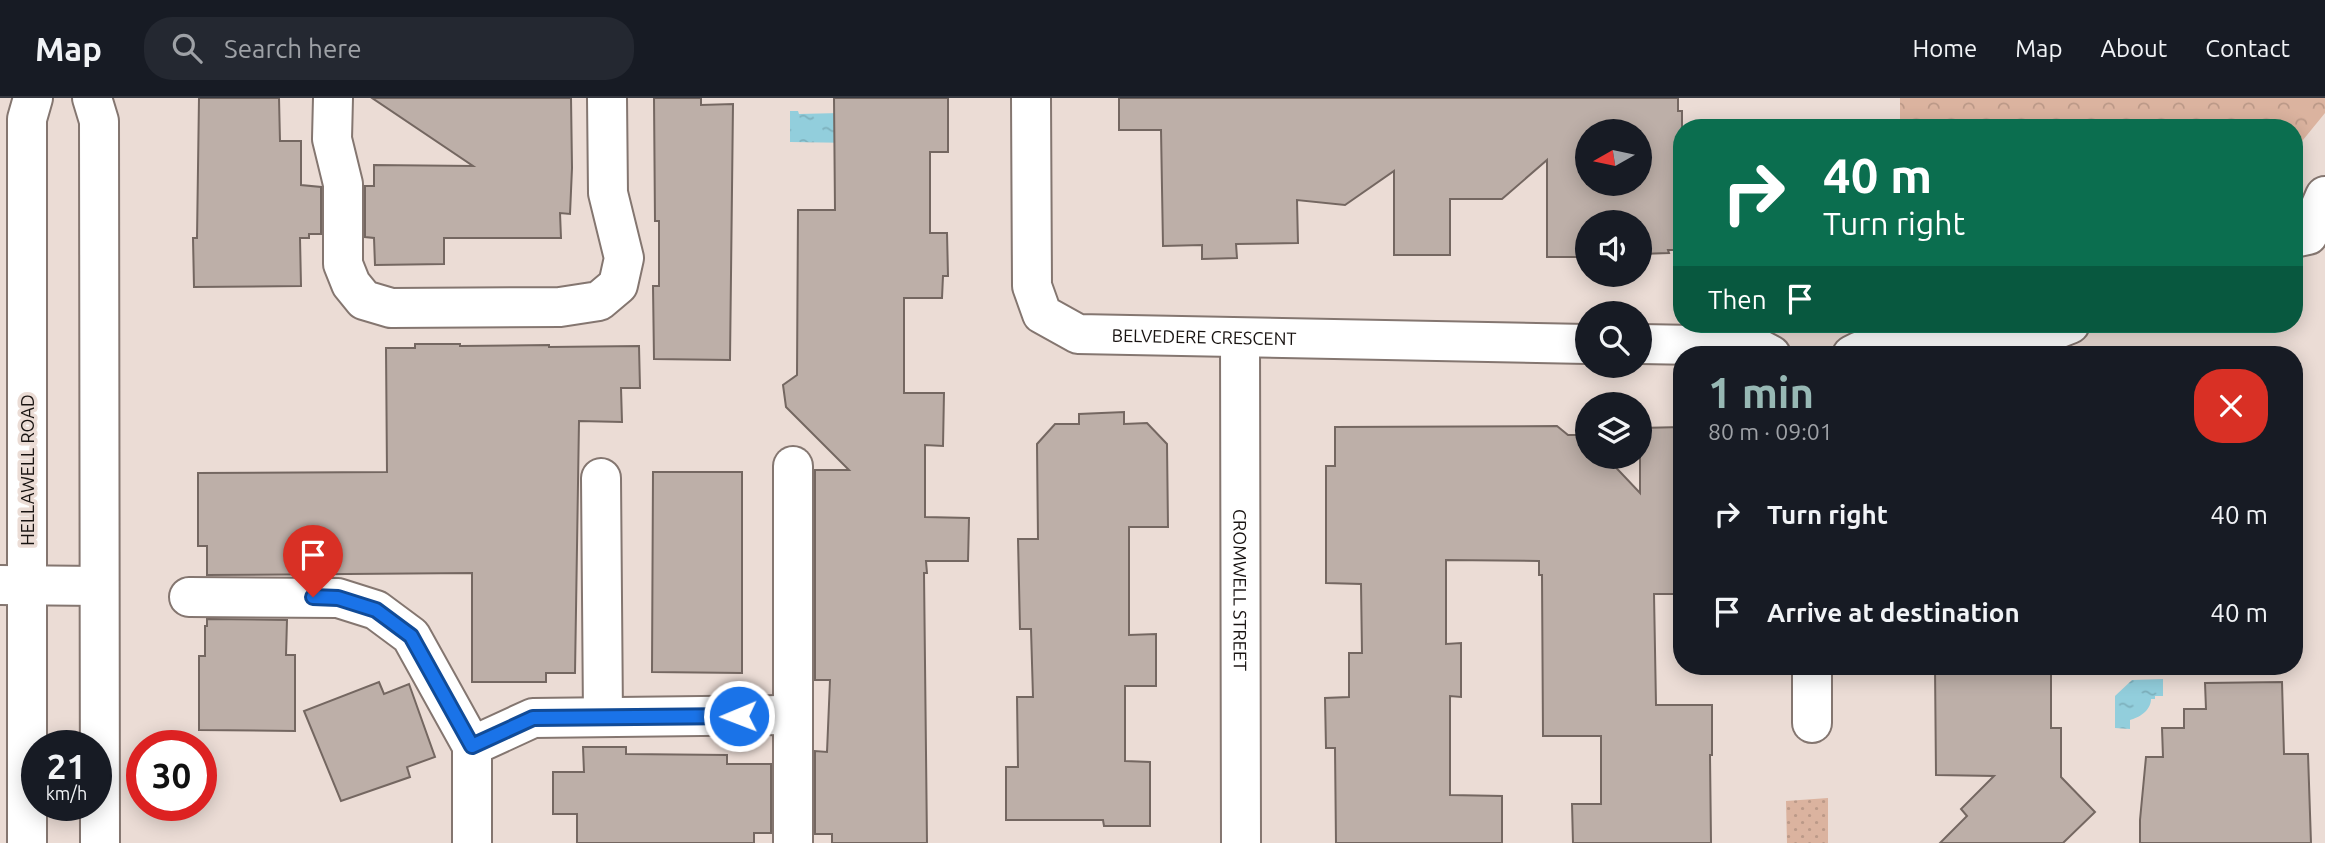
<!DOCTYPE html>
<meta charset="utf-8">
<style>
body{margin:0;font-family:Ubuntu,sans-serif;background:#242831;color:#f1f3f6;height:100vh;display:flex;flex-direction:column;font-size:26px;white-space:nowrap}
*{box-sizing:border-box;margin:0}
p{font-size:23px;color:#9ea1a6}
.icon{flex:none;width:38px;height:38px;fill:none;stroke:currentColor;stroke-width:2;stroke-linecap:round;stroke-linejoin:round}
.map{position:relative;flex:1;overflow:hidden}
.panel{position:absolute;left:1673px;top:248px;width:630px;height:329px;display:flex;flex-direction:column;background:#171b24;border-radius:28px;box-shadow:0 4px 18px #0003}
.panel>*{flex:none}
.guide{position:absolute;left:1673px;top:21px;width:630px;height:214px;border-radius:28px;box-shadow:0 4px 18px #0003;background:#0b6e4f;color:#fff;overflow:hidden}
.needle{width:46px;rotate:261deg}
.controls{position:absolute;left:1575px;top:21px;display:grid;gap:14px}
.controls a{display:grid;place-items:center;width:77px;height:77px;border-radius:50%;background:#171b24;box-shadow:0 4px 18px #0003;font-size:35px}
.speed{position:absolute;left:21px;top:632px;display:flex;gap:14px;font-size:35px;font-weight:700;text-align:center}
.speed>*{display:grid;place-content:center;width:91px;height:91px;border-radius:50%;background:#171b24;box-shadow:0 4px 18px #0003;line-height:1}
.speed small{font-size:18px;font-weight:400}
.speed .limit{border:10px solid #d22;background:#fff;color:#111}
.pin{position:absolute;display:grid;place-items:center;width:60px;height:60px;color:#fff;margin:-72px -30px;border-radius:50% 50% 50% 0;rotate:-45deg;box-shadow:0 0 7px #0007}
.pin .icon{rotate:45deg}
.me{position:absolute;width:77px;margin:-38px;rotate:269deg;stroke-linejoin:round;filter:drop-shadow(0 0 5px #0008)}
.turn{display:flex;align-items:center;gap:24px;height:147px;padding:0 35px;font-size:32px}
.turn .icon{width:91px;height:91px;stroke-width:2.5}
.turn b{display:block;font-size:49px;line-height:60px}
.then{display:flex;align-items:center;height:66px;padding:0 35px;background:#0003;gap:14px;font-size:26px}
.round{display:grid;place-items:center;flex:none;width:74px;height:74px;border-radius:28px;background:#242831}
.headline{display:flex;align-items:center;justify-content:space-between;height:119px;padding:0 35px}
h1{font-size:42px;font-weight:700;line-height:52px;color:#97b8b4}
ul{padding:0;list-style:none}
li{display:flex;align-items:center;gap:21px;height:98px;padding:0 35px}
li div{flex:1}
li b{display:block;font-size:26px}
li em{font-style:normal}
header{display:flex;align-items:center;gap:42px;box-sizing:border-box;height:98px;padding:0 35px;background:#171b24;border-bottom:2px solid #363941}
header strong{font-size:33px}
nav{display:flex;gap:38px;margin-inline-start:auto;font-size:24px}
.search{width:490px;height:63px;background:#242831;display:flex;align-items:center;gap:18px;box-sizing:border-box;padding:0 24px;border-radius:28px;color:#9ea1a6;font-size:26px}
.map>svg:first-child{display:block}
.grass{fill:url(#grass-dots)}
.park{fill:url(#park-crowns)}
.water{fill:url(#water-ripples)}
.building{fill:#bdafa8;stroke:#746761;stroke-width:2;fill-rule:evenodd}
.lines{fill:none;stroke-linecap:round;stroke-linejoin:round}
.minor-casing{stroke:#847670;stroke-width:42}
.minor{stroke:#fff;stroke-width:38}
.route-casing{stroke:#114b97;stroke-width:18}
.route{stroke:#1a73e8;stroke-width:12}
.labels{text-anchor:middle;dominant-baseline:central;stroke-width:7;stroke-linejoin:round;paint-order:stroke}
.street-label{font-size:18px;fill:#181311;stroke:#ebdcd5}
</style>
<header>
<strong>Map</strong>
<div class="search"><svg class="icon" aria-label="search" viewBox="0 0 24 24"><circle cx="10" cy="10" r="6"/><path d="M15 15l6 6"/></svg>Search here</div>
<nav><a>Home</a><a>Map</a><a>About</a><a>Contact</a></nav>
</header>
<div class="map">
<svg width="2325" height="745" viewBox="0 0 2325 745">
<defs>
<pattern id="grass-dots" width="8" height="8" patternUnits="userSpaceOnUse" patternTransform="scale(1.75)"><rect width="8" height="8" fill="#dbb39f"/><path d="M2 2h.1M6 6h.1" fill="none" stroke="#b98" stroke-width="1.8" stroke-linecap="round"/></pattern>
<pattern id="park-crowns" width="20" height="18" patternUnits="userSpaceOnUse" patternTransform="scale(1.75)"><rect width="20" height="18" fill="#dbb39f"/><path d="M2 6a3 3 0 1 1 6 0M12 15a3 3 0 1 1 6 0" fill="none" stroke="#b98"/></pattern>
<pattern id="water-ripples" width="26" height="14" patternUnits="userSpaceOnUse" patternTransform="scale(1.75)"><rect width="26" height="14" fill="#92cedc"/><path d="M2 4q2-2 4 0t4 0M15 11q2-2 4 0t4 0" fill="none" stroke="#7db0bc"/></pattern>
</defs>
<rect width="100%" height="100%" fill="#ebdcd5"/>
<!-- grass -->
<path class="grass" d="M 1828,700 L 1828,745 L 1787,745 L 1786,703 Z"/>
<!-- park -->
<path class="park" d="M 1900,0 L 2325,0 L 2325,15 L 2294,53 L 2294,30 L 1900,30 Z"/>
<!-- water -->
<g class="water">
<path d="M 790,13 L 798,13 L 799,16 L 840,15 L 856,45 L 790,44 Z"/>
<path d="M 2163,581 L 2163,598 L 2155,598 L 2155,601 L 2151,601 C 2151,613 2138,620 2130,622 L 2130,631 L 2115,630 L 2115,598 L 2132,582 Z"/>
</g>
<!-- building -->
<g class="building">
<path d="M 199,0 L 279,0 L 280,43 L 301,43 L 301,87 L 321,89 L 321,136 L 309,136 L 309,140 L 300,140 L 301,188 L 194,189 L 193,140 L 197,140 Z"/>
<path d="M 372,0 L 571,0 L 572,70 L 570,116 L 560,115 L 561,140 L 444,140 L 444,166 L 375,167 L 374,140 L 365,139 L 365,88 L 374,88 L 374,67 L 473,68 Z"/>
<path d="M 654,0 L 701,0 L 701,7 L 733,6 L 730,262 L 654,261 L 653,188 L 659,188 L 659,123 L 655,123 Z"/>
<path d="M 834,0 L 948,0 L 948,54 L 930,54 L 930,135 L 947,135 L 948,178 L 943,178 L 942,200 L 904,200 L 904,295 L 944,295 L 943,348 L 925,347 L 925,419 L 969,420 L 968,463 L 926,463 L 927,475 L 924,475 L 927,745 L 832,745 L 832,736 L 815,736 L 815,653 L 827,654 L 830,582 L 815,582 L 815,372 L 849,372 L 786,309 L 783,287 L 797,277 L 798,112 L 835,112 Z"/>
<path d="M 1119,0 L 1678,0 L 1678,13 L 1682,13 L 1682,152 L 1668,152 L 1669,155 L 1640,156 L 1640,124 L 1587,124 L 1587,159 L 1547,159 L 1547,62 L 1502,101 L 1450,101 L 1450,157 L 1394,157 L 1394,73 L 1345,107 L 1297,102 L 1298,145 L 1236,146 L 1237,160 L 1202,161 L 1202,147 L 1163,148 L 1161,32 L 1119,32 ZM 1587,33 L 1640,33 L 1640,86 L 1587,86 Z"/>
<path d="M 415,246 L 460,246 L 460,248 L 549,247 L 549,249 L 639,248 L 640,290 L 621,290 L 622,324 L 579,323 L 575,575 L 546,575 L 546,584 L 472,584 L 472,475 L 207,477 L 207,448 L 198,448 L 198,375 L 387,374 L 386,250 L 415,250 Z"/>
<path d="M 1124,314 L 1124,326 L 1147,325 L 1167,346 L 1168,429 L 1129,429 L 1129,537 L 1156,536 L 1156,588 L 1125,588 L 1125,663 L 1150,664 L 1150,728 L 1104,728 L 1103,722 L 1006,722 L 1006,669 L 1018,669 L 1017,599 L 1033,599 L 1031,531 L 1020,531 L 1018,441 L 1038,441 L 1037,346 L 1055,326 L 1079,326 L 1079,316 Z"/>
<path d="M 1557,328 L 1568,337 L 1585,337 L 1587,339 L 1587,359 L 1606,359 L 1640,395 L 1640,330 L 1682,329 L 1682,496 L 1654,496 L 1656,607 L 1712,607 L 1712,657 L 1710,657 L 1711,745 L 1573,745 L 1572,706 L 1601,706 L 1601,638 L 1543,638 L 1542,477 L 1539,477 L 1539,463 L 1446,462 L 1446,546 L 1461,545 L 1461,599 L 1450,598 L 1450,697 L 1502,698 L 1502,745 L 1336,745 L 1335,650 L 1326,650 L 1325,600 L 1349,599 L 1349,555 L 1362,555 L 1361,486 L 1326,485 L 1326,368 L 1335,368 L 1335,329 Z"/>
<path d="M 653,374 L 742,374 L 742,575 L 652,574 Z"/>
<path d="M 207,521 L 287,522 L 286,557 L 295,557 L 295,633 L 199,632 L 199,558 L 205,558 L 205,528 L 207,528 Z"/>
<path d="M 1935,569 L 2051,569 L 2051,630 L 2061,630 L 2061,679 L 2095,714 L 2063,745 L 1940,745 L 1967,718 L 1961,711 L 1994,678 L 1936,677 Z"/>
<path d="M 379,584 L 384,596 L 409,586 L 435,659 L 407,669 L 410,679 L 341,703 L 304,613 Z"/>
<path d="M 2282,584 L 2284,656 L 2308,656 L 2311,745 L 2140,745 L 2140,722 L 2146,659 L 2163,659 L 2162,630 L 2184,630 L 2184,611 L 2206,611 L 2205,585 Z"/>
<path d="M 583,649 L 626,649 L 626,656 L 727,657 L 727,666 L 771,666 L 771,735 L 754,735 L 754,745 L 577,745 L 577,716 L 553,716 L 553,674 L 584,674 Z"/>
</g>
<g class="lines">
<!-- minor casing -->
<g class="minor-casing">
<g id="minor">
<path d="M 92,0 L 99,23 L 100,745"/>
<path d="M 333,0 L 332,41 L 343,86 L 343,166 L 351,186 L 364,202 L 391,210 L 560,209 L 599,203 L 618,187 L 624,160 L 608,95 L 607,0"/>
<path id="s1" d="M 1031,0 L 1032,188 L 1042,216 L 1078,236 L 1587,246"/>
<path d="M 2294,140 L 2308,137 L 2325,98"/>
<path id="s2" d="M 1240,240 L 1241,745"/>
<path d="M 1640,246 L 1754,248 L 1771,257"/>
<path d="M 1852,257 L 1860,253 L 1929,242 L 2042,237 L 2070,226"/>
<path d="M 601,380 L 603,619"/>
<path d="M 0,487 L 99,488"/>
<path d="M 189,499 L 338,500 L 376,512 L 411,538 L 472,648"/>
<path d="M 1812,569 L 1812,625"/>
<path d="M 27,745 L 27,21 L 33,0"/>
<path d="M 472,745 L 472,648 L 533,620 L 793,617"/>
<path d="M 793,745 L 793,368"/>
</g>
</g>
<!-- minor -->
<use href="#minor" class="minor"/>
</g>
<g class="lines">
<!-- route casing -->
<g class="route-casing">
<path id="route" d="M 313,499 L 338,500 L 376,512 L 411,538 L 472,648 L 533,620 L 739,618"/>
</g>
<!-- route -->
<use href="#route" class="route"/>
</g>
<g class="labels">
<!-- street labels -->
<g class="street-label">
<text stroke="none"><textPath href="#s1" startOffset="385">BELVEDERE CRESCENT</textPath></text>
<text transform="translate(27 372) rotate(-90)">HELLAWELL ROAD</text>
<text stroke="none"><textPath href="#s2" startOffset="252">CROMWELL STREET</textPath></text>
</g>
</g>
</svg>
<div class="controls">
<a><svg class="needle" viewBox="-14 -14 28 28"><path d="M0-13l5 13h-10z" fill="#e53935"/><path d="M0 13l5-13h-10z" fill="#9ea1a6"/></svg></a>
<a><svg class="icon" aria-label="sound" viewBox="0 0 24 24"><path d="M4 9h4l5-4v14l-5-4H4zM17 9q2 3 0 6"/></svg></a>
<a><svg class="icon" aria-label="search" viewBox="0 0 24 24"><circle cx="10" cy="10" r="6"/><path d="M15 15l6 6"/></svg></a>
<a><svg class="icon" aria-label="layers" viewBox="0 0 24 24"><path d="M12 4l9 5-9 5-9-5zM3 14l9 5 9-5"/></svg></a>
</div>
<div class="speed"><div>21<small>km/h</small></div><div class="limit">30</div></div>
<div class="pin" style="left:313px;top:499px;background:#d93025"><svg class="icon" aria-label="arrive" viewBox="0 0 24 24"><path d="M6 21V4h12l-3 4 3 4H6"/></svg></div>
<svg class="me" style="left:739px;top:618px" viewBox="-20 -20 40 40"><circle r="17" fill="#1a73e8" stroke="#fff" stroke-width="3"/><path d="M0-11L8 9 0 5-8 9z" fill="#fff"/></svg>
<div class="guide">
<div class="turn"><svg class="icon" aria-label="right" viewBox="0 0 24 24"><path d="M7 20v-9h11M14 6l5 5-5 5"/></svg><div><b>40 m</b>Turn right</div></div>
<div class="then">Then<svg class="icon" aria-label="arrive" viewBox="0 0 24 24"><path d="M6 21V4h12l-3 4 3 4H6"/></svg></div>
</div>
<section class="panel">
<div class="headline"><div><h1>1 min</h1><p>80 m · 09:01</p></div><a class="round" style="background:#d93025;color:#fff"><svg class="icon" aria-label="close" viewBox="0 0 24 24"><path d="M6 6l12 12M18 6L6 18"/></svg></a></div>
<ul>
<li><svg class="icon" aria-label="right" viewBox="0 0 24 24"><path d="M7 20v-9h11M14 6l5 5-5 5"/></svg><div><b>Turn right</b></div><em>40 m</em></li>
<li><svg class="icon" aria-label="arrive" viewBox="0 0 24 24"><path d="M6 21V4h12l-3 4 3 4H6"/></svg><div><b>Arrive at destination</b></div><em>40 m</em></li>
</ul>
</section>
</div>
